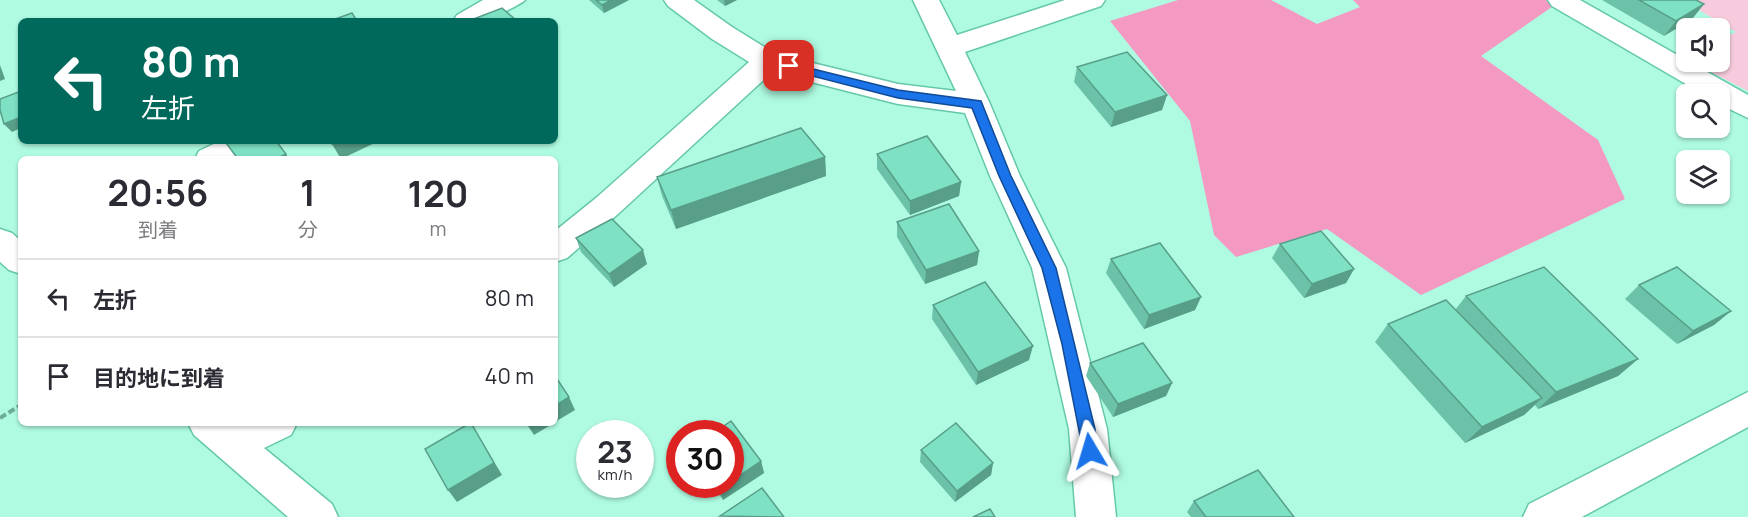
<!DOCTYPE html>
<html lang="ja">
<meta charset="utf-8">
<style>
body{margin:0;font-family:Manrope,"Noto Sans JP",sans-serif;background:#f2f2f3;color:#2b2b33;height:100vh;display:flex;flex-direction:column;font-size:22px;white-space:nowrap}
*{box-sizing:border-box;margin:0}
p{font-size:20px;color:#7c7c81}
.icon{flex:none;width:33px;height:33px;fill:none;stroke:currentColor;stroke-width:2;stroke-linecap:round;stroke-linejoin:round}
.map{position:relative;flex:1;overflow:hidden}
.side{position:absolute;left:18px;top:156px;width:540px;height:270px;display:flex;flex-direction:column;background:#fff;border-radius:9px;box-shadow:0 2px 4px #0004}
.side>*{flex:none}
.banner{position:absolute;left:18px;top:18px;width:540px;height:126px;border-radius:9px;box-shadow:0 2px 4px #0004;background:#00695c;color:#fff;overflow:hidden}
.controls{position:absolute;left:1676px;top:18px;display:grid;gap:12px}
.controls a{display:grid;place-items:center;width:54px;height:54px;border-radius:9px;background:#fff;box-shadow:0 2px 4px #0004;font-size:30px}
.speed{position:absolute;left:576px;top:420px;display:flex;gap:12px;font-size:30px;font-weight:700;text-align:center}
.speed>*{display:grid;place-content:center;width:78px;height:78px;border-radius:50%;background:#fff;box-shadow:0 2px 4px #0004;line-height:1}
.speed small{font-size:15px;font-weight:400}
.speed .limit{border:9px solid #d22;background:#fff;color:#111}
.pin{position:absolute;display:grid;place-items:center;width:51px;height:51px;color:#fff;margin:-26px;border-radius:12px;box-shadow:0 3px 9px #0006}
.me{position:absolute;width:66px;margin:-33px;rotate:353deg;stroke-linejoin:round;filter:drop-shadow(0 0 4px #0008)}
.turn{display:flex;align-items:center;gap:21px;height:126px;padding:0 24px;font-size:27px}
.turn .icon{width:78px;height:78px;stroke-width:2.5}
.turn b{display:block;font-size:42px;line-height:51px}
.eta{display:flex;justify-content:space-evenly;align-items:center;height:102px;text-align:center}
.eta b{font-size:36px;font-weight:700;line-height:42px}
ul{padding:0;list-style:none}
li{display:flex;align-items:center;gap:18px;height:78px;padding:0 24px;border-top:2px solid #e1e1e2}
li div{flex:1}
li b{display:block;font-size:22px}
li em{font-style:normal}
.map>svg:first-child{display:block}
.green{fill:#f7cbdd}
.forest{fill:#f499c1}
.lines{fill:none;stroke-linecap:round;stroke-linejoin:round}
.minor-casing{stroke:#64c8ab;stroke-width:3}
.tertiary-casing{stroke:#64c8ab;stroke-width:3}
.path{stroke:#6dac99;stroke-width:4;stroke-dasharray:7 3;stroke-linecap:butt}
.minor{fill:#fff;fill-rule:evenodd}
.tertiary{fill:#fff;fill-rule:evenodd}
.wall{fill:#6cc2a9}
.shaded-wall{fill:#589e89}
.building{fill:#7ee1c4;stroke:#589e89;stroke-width:1.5}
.route{fill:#1a73e8;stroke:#114b97;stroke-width:1.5}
</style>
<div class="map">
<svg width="1748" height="517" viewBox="0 0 1748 517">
<rect width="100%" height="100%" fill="#affbe2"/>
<!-- green -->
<path class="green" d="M 1682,0 L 1748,0 L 1748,91 L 1691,62 L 1719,62 L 1719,40 L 1736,32 Z"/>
<!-- forest -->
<path class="forest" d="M 1178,0 L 1271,0 L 1317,24 L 1360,7 L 1353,0 L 1562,0 L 1481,56 L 1598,140 L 1625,199 L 1421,295 L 1327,229 L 1236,257 L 1214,235 L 1190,121 L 1110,21 Z"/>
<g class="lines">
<!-- minor casing -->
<g class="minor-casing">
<g id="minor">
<path d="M 483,0 L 525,0 C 522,4 488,20 482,21 C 473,22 462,21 453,21 L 457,15 Z"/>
<path d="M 664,0 L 694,0 L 732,27 L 776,54 L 898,84 L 956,91 L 913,0 L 939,0 L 957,35 L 1065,0 L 1105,0 L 1101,6 L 965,52 L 990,104 L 1020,176 L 1066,268 L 1107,429 L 1116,517 L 1076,517 L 1069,429 L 1032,268 L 990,176 L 965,113 L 898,104 L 772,72 L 618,214 L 567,258 L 555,262 L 555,231 L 596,198 L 749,62 L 712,39 L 668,6 Z"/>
<path d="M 1548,0 L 1580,0 L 1748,95 L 1748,118 L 1719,104 L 1719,94 L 1703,94 L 1552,6 Z"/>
<path d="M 220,141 L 261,141 C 248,164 218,159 195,159 L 199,151 Z"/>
<path d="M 0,229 L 12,233 L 21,241 L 21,274 L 9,270 L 0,262 Z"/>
<path d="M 188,423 L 297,423 L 291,435 L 264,448 L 332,504 L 338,517 L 288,517 L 194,435 Z"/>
</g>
</g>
<!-- tertiary casing -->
<g class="tertiary-casing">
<path id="tertiary" d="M 1748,392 L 1748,427 L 1582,517 L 1523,517 L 1529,504 Z"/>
</g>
<!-- path -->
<path class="path" d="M 0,418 L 21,405"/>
<!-- minor -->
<use href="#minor" class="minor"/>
<!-- tertiary -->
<use href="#tertiary" class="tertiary"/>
</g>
<!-- wall -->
<g class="wall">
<path d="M 589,0 L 629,0 L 604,13 Z"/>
<path d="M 717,0 L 737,0 L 725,6 Z"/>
<path d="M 1602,0 L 1696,0 L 1704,4 L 1692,19 L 1664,36 Z"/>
<path d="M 1077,67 L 1167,95 L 1162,110 L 1111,127 L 1074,82 Z"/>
<path d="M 877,154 L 961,182 L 959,196 L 910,215 L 877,169 Z"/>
<path d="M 825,157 L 826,176 L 676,229 L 662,196 L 657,177 Z"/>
<path d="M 897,222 L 979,251 L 977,265 L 925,284 L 897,237 Z"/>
<path d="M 576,238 L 647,264 L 614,287 L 581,252 Z"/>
<path d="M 1280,244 L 1354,269 L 1346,283 L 1304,298 L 1272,258 Z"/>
<path d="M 1111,259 L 1201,297 L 1195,310 L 1144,329 L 1106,273 Z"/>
<path d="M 1639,285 L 1731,311 L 1714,325 L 1677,344 L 1625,299 Z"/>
<path d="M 1466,296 L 1638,359 L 1618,376 L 1538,409 L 1535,405 L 1524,415 L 1465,443 L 1375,342 L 1388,324 L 1455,310 Z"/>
<path d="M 933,305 L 1029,360 L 976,385 L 932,319 Z"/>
<path d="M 1090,363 L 1172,383 L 1166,396 L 1113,417 L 1086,376 Z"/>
<path d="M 921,450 L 993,463 L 991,475 L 955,502 L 920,462 Z"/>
<path d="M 761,461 L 764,473 L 723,500 L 712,484 L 730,484 Z"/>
<path d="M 1194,501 L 1294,517 L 1191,517 L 1187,512 Z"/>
</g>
<!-- shaded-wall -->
<g class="shaded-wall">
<path d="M 611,0 L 629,0 L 604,13 L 602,5 Z"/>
<path d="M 724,0 L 737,0 L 725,6 Z"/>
<path d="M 1704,4 L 1692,19 L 1664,36 L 1676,21 Z"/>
<path d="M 0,65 L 5,79 L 0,81 Z"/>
<path d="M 1167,95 L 1162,110 L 1111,127 L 1115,112 Z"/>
<path d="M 21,117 L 21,128 L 12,132 L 4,124 Z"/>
<path d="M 339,141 L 379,141 L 341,159 L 332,144 Z"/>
<path d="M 286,154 L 289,159 L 276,159 Z"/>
<path d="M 825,157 L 826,176 L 676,229 L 671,210 Z"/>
<path d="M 961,182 L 959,196 L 910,215 L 910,201 Z"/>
<path d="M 643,250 L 647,264 L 614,287 L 609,274 Z"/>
<path d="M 979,251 L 977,265 L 925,284 L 926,270 Z"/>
<path d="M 1354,269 L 1346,283 L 1304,298 L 1312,284 Z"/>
<path d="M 1201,297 L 1195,310 L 1144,329 L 1149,315 Z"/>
<path d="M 1731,311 L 1714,325 L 1677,344 L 1693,331 Z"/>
<path d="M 1033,346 L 1029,360 L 976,385 L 978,372 Z"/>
<path d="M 1638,359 L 1618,376 L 1538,409 L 1556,392 Z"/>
<path d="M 1172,383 L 1166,396 L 1113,417 L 1118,404 Z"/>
<path d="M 569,397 L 575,410 L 555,422 L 555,406 Z"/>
<path d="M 1542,398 L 1524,415 L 1465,443 L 1482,427 Z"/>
<path d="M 471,423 L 502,475 L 457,502 L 448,490 Z"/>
<path d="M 526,423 L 554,423 L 534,435 Z"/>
<path d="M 761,461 L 764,473 L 723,500 L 720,489 L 726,484 L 730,484 L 730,482 Z"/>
<path d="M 993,463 L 991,475 L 955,502 L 957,491 Z"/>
</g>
<!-- building -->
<g class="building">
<path d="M 596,0 L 611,0 L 602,5 Z"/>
<path d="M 1639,0 L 1696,0 L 1704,4 L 1676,21 Z"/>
<path d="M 502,8 L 517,21 L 471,20 Z"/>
<path d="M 352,13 L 357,21 L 330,21 Z"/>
<path d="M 1127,52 L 1167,95 L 1115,112 L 1077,67 Z"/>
<path d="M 21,91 L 21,117 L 4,124 L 0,110 L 0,99 Z"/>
<path d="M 801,128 L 825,157 L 671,210 L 657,177 Z"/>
<path d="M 927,136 L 961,182 L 910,201 L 877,154 Z"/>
<path d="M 232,141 L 276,141 L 286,154 L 276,159 L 238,159 L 226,143 Z"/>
<path d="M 330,141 L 339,141 L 332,144 Z"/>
<path d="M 949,204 L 979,251 L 926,270 L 897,222 Z"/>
<path d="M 612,219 L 643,250 L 609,274 L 576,238 Z"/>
<path d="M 1321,231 L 1354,269 L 1312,284 L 1280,244 Z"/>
<path d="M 1160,243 L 1201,297 L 1149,315 L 1111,259 Z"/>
<path d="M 1544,267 L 1638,359 L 1556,392 L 1466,296 Z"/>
<path d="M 1677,267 L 1731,311 L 1693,331 L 1639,285 Z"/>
<path d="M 985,282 L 1033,346 L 978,372 L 933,305 Z"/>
<path d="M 1446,300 L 1542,398 L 1482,427 L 1388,324 Z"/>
<path d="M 1143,343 L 1172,383 L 1118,404 L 1090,363 Z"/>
<path d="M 555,376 L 569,397 L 555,406 Z"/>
<path d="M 731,421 L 761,461 L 730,482 L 730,434 L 712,434 Z"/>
<path d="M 470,423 L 471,423 L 494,463 L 448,490 L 425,449 Z"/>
<path d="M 956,423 L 993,463 L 957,491 L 921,450 Z"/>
<path d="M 1258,470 L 1294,517 L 1206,517 L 1194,501 Z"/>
<path d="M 717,484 L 726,484 L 720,489 Z"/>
<path d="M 762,488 L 784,517 L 720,516 Z"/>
<path d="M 990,509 L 995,517 L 973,517 Z"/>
</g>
<!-- route -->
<path class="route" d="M 789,63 L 898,90 L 981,101 L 1011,176 L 1056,268 L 1095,429 L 1098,451 L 1095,456 L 1090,458 L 1084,456 L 1062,344 L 1042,268 L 999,176 L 972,108 L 898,98 L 785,69 L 785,64 Z"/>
</svg>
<div class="controls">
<a><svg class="icon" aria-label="sound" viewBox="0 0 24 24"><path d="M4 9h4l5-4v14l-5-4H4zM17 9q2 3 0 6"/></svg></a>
<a><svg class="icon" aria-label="search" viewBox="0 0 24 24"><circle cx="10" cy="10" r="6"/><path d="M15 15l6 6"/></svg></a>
<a><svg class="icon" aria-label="layers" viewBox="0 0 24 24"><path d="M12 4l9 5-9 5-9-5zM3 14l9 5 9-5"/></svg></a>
</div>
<div class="speed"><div>23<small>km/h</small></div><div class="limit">30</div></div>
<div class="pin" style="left:789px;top:66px;background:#d93025"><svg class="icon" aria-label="arrive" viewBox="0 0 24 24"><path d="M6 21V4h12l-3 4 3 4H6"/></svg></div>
<svg class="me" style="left:1090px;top:451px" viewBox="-20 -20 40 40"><path d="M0-17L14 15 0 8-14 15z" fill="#1a73e8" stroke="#fff" stroke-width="4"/></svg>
<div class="banner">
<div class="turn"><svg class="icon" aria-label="left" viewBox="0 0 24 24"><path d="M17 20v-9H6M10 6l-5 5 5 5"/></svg><div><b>80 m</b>左折</div></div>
</div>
<section class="side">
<div class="eta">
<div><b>20:56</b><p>到着</p></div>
<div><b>1</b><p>分</p></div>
<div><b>120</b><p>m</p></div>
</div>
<ul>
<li><svg class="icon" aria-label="left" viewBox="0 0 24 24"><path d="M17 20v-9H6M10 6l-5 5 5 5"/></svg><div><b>左折</b></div><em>80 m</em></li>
<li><svg class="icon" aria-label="arrive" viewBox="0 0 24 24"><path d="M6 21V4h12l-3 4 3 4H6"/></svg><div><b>目的地に到着</b></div><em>40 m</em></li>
</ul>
</section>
</div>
